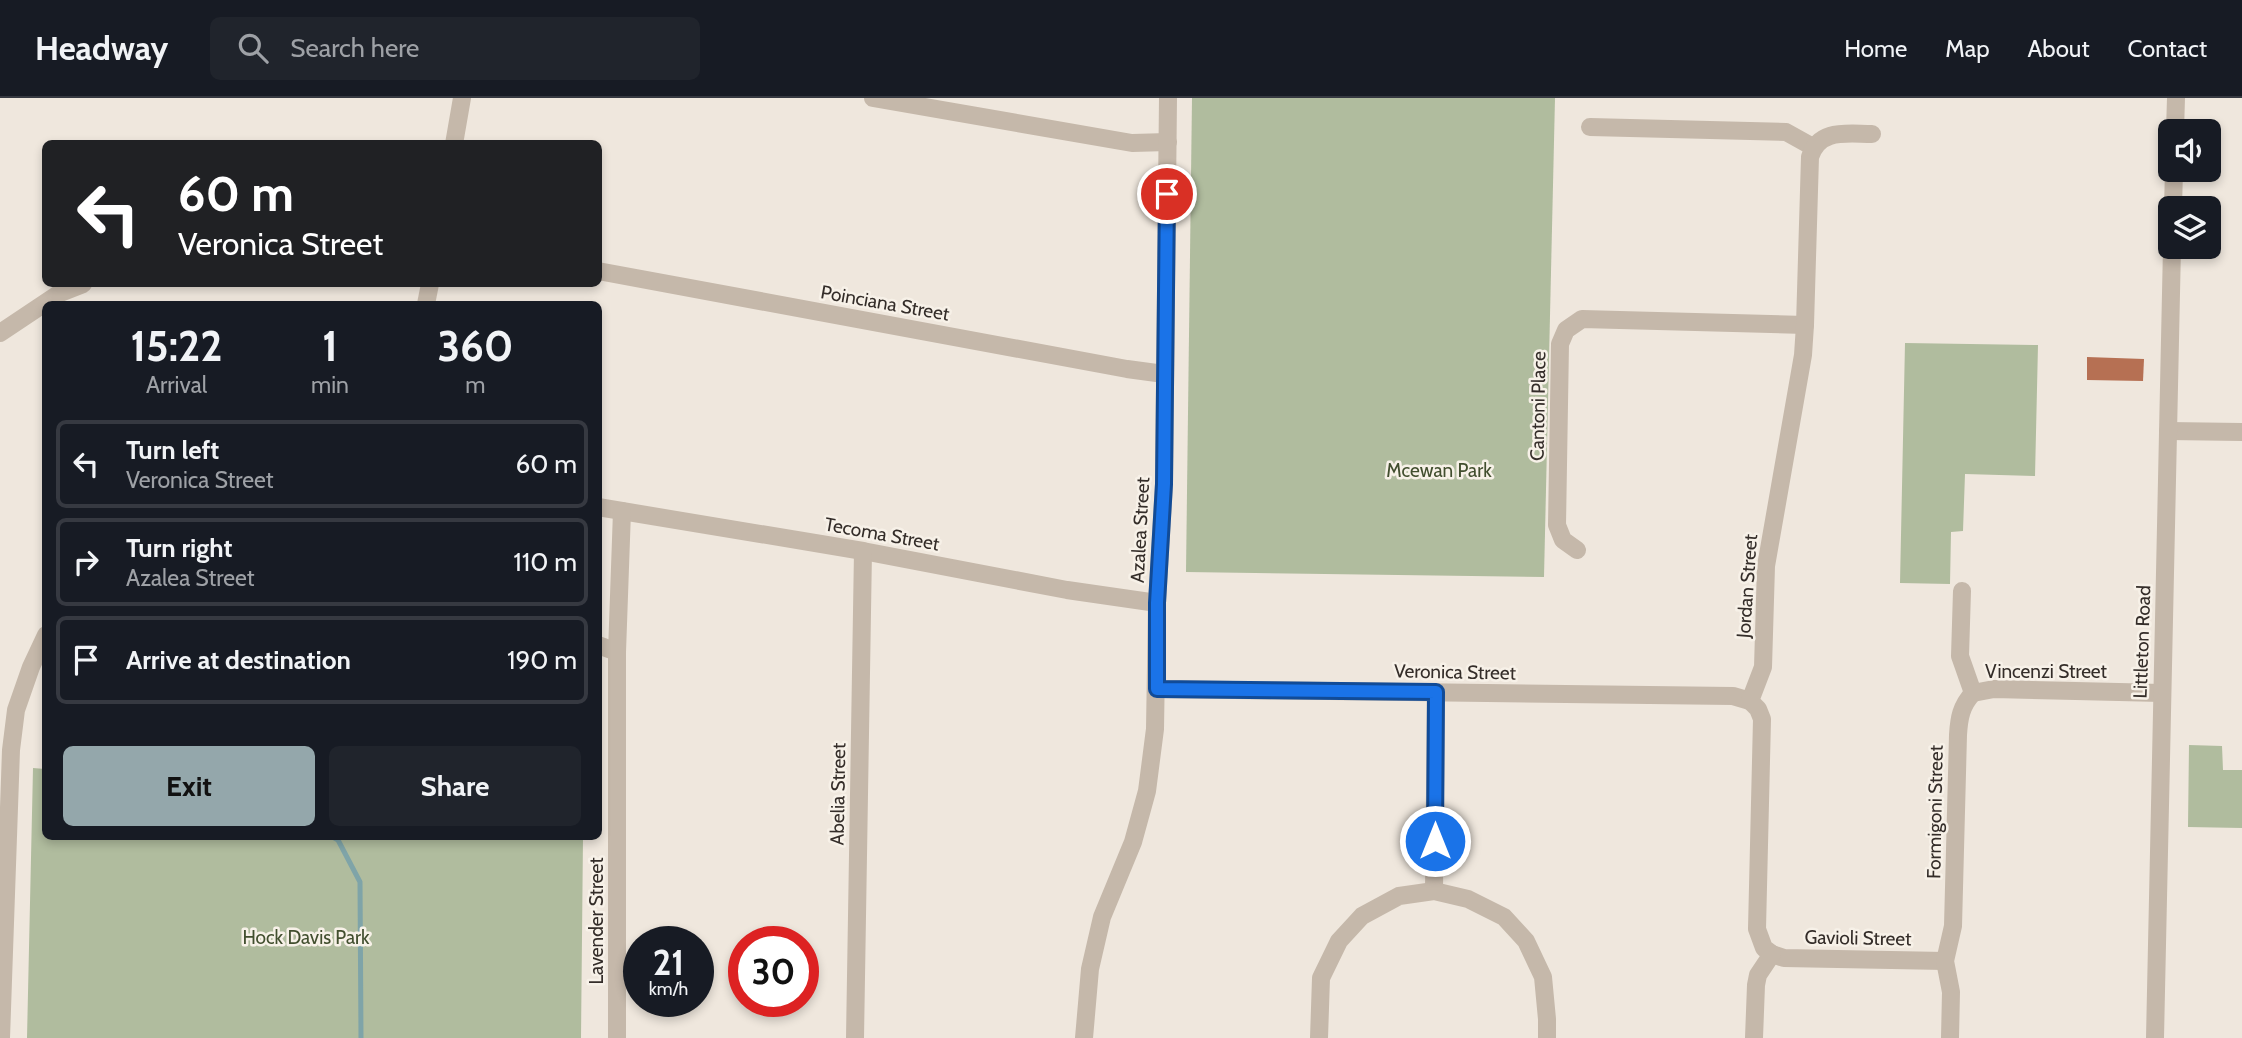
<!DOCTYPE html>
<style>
body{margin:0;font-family:Cabin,sans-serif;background:#20242c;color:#f1f3f6;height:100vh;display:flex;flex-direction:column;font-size:26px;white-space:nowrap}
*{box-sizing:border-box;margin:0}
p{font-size:23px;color:#9ea1a6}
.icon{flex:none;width:38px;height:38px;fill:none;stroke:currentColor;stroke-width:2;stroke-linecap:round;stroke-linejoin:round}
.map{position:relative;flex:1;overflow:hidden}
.side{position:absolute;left:42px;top:203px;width:560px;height:539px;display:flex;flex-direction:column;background:#171b24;border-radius:10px;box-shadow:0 4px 10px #0003}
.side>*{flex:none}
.hud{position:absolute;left:42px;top:42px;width:560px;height:147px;border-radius:10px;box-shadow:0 4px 10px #0003;background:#202124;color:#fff;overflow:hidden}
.tools{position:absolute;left:2158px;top:21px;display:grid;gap:14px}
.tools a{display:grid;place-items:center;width:63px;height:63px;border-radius:10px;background:#171b24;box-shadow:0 4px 10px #0003;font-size:35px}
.speed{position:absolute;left:623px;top:828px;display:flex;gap:14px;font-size:35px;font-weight:700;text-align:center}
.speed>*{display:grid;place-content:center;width:91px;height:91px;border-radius:50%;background:#171b24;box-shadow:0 4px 10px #0003;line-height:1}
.speed small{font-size:18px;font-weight:400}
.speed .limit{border:10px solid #d22;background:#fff;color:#111}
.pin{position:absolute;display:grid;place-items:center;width:60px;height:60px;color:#fff;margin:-30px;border:4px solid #fff;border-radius:50%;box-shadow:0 2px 7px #0007}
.me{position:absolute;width:77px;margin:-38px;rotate:0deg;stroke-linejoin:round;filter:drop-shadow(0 0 5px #0008)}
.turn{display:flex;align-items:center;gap:24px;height:147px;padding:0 21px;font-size:32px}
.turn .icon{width:91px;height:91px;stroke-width:2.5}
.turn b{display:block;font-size:49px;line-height:60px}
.eta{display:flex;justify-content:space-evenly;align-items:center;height:119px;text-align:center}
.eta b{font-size:42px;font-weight:800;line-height:49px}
.action{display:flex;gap:14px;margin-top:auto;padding:14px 21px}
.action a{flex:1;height:80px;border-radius:10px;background:#94a7ab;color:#111;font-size:28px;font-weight:800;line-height:80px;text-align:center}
.action a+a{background:#20242c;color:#f1f3f6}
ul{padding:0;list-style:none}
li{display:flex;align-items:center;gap:21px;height:88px;margin:0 14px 10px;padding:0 7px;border:4px solid #363941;border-radius:10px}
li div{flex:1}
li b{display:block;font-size:26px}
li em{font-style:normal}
header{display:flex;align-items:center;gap:42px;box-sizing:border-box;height:98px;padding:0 35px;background:#171b24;border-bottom:2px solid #363941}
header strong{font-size:33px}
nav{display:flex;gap:38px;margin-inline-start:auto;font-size:24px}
.search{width:490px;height:63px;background:#20242c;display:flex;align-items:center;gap:18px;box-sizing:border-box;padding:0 24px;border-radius:10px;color:#9ea1a6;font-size:26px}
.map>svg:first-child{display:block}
.green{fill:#b0bc9e}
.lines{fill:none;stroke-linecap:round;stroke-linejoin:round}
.stream{stroke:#7fa4a8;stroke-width:5}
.building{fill:#b67053}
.minor{stroke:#c5b8aa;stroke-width:18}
.route-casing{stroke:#114b97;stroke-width:18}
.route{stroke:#1a73e8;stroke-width:12}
.labels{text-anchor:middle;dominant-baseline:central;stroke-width:5;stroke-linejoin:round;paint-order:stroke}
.street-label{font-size:19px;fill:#342d29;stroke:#f7f1e8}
.park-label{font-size:19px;fill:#424f2f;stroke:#f7f1e8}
</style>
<header>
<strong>Headway</strong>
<div class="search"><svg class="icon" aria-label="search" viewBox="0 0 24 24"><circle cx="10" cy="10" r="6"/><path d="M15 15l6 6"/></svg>Search here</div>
<nav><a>Home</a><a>Map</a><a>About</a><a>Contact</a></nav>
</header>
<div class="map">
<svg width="2242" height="940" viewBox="0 0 2242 940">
<rect width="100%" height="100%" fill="#efe7dd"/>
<!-- green -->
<g class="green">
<path d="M 1192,0 L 1555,0 L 1544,479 L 1186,474 Z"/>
<path d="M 1905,245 L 2038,247 L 2035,378 L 1965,376 L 1963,433 L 1951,434 L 1950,486 L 1900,485 Z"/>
<path d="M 2189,647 L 2222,648 L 2223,672 L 2242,672 L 2242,730 L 2188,729 Z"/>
<path d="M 33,670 L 45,671 L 46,738 L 583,739 L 581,940 L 27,940 Z"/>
</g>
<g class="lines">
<!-- stream -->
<path class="stream" d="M 331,738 L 338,742 L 360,784 L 361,940"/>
</g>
<!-- building -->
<path class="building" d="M 2087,259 L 2144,261 L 2143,283 L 2087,282 Z"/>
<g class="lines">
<!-- minor -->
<g class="minor">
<path d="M 873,0 L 1132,45 L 1168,44"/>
<path d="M 1590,29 L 1786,34 L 1813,49"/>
<path d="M 2175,33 L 2176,0"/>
<path d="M 454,46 L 462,0"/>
<path d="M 2173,110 L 2174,72"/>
<path d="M 598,173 L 1127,271 L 1164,276"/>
<path d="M 426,206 L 430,186"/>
<path d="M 0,235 L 60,195 L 83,186"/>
<path d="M 2168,333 L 2242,334"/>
<path d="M 598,409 L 863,453 L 1067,492 L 1157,505"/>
<path d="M 1577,452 L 1563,442 L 1557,427 L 1560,246 L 1566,232 L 1582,221 L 1805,227"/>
<path d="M 598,547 L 617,554"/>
<path d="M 1157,591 L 1733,598 L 1750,603"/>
<path d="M 1973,595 L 1994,591 L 2162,595"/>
<path d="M 1434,793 L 1436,594"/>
<path d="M 1772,856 L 1784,860 L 1945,863"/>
<path d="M 1,940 L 11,652 L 16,612 L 31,569 L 46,537"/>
<path d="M 617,940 L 617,554 L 622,413"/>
<path d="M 855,940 L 863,453"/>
<path d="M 1084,940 L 1090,871 L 1102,819 L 1133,744 L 1147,693 L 1155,631 L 1157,505 L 1164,386 L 1168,0"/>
<path d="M 1319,940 L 1321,880 L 1339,843 L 1362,818 L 1399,798 L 1434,793 L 1468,801 L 1504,819 L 1526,843 L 1543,879 L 1547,921 L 1547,940"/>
<path d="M 1754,940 L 1756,887 L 1758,877 L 1772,856 L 1764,850 L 1757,831 L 1762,621 L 1758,611 L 1750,603 L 1763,569 L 1766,468 L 1803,257 L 1805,227 L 1810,59 C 1819,30 1847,36 1872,36"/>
<path d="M 1950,940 L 1951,894 L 1945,863 L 1953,828 L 1958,637 C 1959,620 1961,608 1973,595 L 1960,558 L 1962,493"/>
<path d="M 2155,940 L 2172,149"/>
</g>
</g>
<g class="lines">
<!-- route casing -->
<g class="route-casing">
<path id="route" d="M 1167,96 L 1164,386 L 1157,505 L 1157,591 L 1436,594 L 1435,743"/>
</g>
<!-- route -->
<use href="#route" class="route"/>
</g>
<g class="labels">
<!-- street labels -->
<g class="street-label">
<text transform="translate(885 205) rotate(10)">Poinciana Street</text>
<text transform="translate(1538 308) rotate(-89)">Cantoni Place</text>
<text transform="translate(1140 432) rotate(-87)">Azalea Street</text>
<text transform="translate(882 436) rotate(10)">Tecoma Street</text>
<text transform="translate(1747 488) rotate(-86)">Jordan Street</text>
<text transform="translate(2142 544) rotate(-88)">Littleton Road</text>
<text x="2046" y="573">Vincenzi Street</text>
<text transform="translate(1455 574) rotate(1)">Veronica Street</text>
<text transform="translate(838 696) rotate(-89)">Abelia Street</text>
<text transform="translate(1935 714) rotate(-89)">Formigoni Street</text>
<text transform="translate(596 823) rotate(-90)">Lavender Street</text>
<text transform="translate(1858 840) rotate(1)">Gavioli Street</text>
</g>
<!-- park labels -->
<g class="park-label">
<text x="1439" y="372">Mcewan Park</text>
<text x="306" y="839">Hock Davis Park</text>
</g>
</g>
</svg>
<div class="tools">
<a><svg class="icon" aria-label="sound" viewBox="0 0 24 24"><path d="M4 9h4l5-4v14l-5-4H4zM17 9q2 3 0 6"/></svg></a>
<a><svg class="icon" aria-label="layers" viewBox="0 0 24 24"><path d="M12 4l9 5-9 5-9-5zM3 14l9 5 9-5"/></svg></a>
</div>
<div class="speed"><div>21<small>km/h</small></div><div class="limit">30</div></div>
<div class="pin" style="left:1167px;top:96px;background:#d93025"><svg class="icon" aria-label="arrive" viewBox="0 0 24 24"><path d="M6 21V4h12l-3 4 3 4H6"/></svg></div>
<svg class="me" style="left:1435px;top:743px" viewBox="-20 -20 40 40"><circle r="17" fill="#1a73e8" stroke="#fff" stroke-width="3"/><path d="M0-11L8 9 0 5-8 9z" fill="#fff"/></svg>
<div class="hud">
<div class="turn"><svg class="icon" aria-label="left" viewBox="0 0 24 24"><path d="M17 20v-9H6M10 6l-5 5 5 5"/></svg><div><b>60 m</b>Veronica Street</div></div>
</div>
<section class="side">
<div class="eta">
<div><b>15:22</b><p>Arrival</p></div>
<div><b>1</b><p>min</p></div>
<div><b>360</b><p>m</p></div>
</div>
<ul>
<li><svg class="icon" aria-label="left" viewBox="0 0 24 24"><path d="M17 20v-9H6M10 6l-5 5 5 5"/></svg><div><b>Turn left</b><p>Veronica Street</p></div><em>60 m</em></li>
<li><svg class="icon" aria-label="right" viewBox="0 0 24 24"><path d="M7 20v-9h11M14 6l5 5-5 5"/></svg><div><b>Turn right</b><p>Azalea Street</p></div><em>110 m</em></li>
<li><svg class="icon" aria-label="arrive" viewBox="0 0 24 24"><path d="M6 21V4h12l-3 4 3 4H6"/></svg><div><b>Arrive at destination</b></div><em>190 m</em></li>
</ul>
<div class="action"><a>Exit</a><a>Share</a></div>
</section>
</div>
